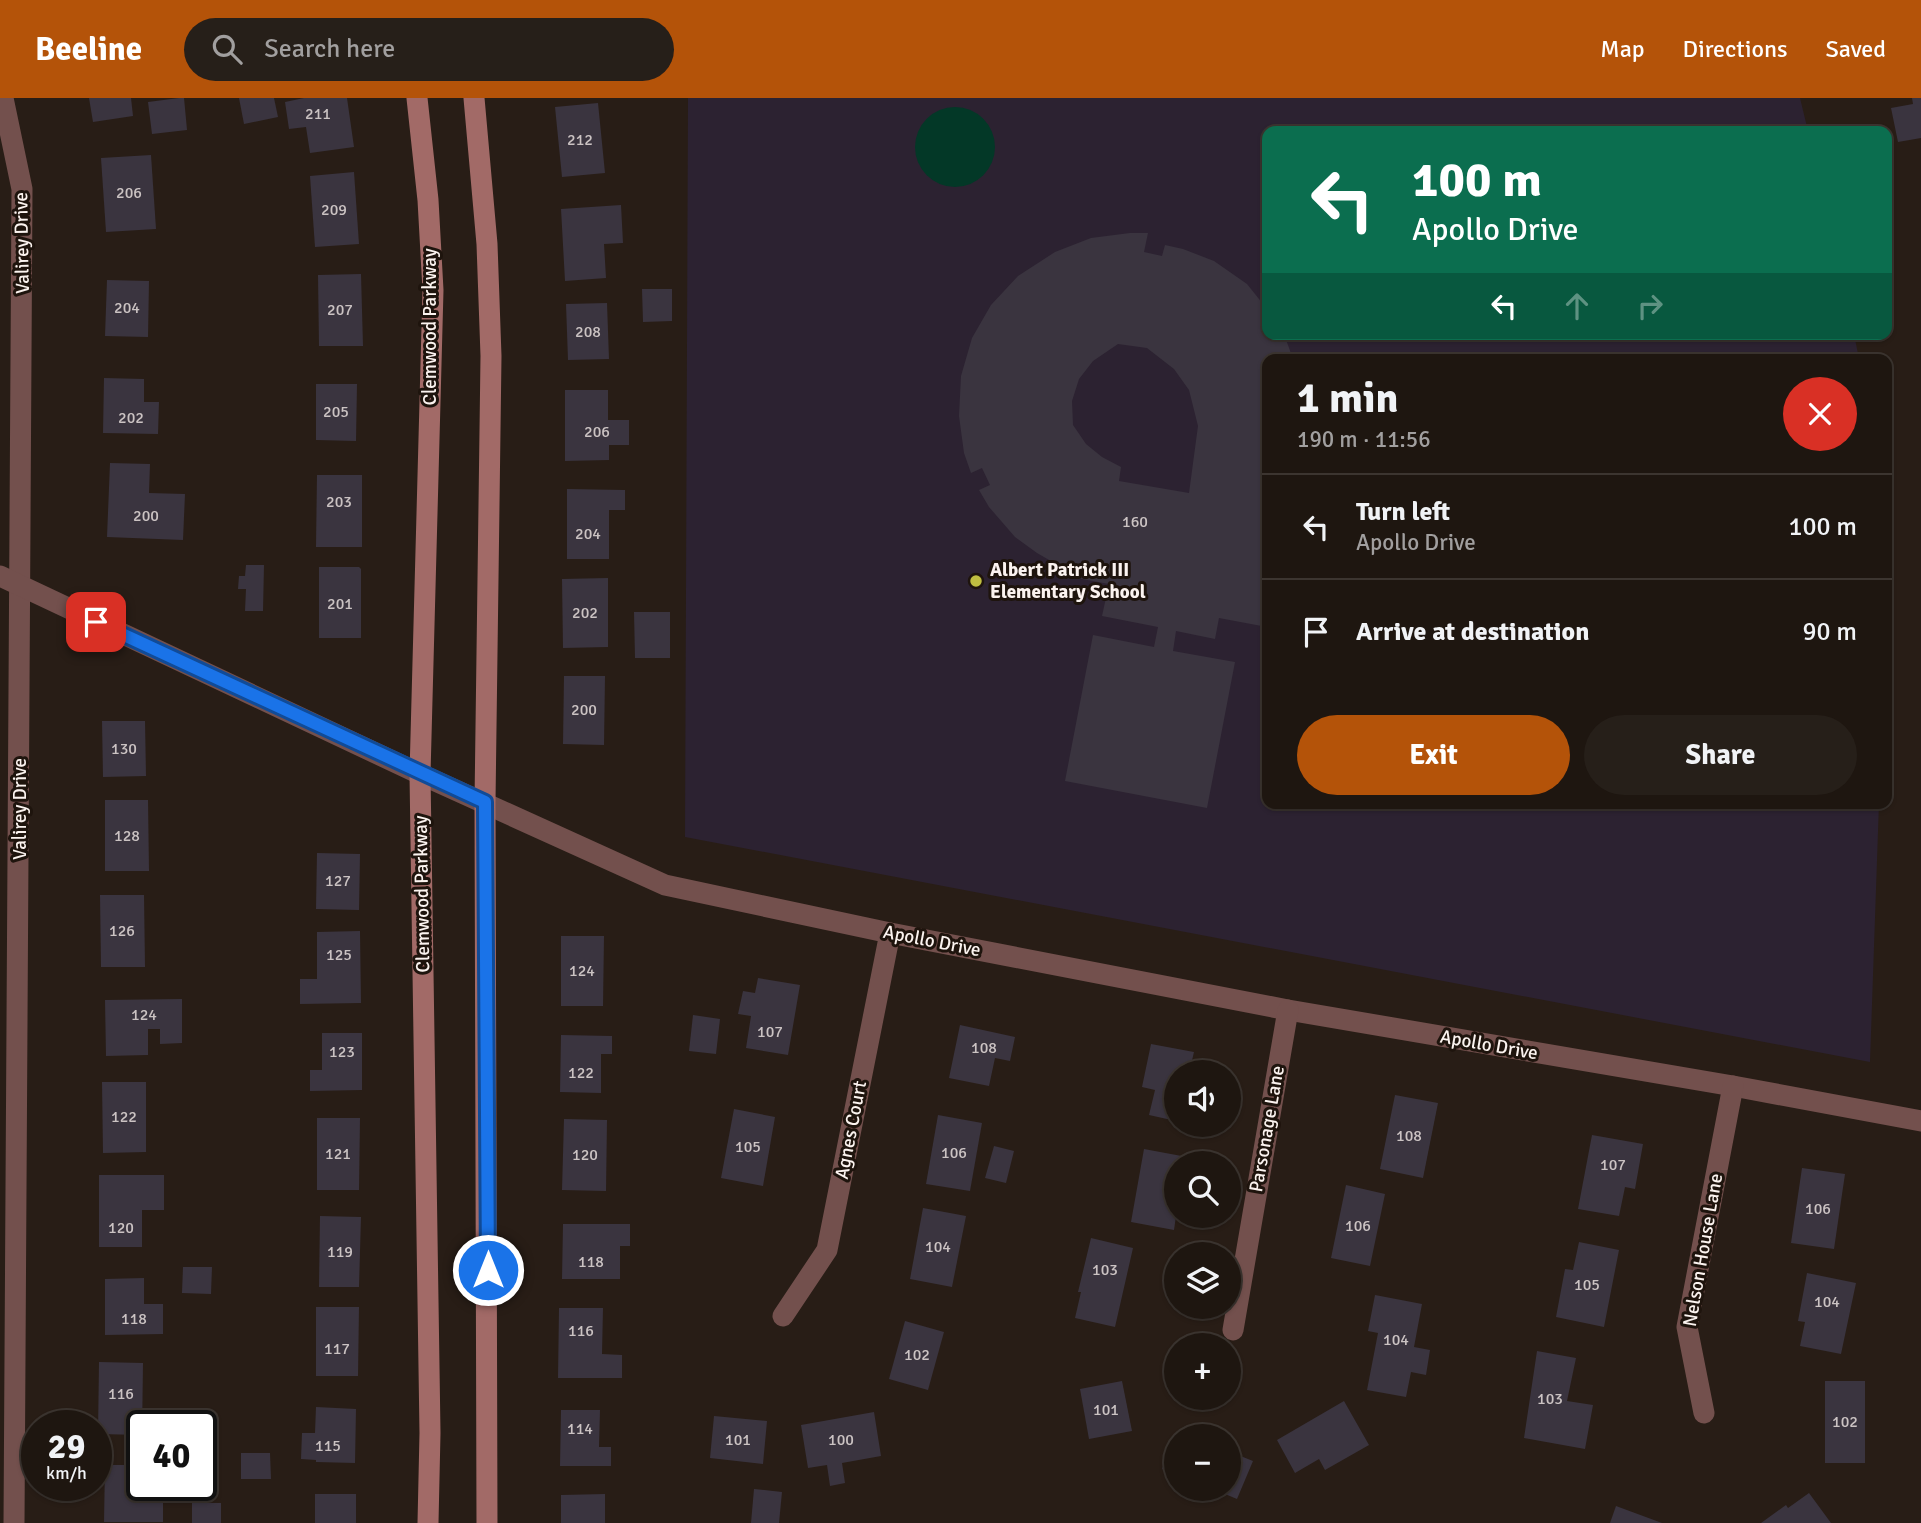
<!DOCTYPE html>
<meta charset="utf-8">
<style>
body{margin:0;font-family:Signika,sans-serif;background:#261f19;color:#f1f3f6;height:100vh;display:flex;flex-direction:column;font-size:26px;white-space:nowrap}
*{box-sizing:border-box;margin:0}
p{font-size:23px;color:#a19f9f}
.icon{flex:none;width:38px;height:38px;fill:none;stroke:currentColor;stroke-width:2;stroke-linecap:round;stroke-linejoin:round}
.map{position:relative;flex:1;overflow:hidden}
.sheet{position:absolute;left:1262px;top:256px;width:630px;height:455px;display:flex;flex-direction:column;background:#1e1610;border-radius:14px;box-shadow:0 2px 5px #0004,0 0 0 2px #3c3530}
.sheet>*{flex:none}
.top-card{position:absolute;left:1262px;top:28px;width:630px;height:214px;border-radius:14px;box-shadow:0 2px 5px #0004,0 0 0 2px #3c3530;background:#0b6e4f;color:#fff;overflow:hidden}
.controls{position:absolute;left:1164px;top:962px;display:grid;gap:14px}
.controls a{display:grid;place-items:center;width:77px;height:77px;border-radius:50%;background:#1e1610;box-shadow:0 2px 5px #0004,0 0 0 2px #3c3530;font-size:35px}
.speed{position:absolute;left:21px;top:1312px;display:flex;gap:14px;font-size:35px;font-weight:700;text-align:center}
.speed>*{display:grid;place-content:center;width:91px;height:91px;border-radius:50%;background:#1e1610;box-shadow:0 2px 5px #0004,0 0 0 2px #3c3530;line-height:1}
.speed small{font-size:18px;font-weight:400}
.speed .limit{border:4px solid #111;border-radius:10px;background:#fff;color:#111}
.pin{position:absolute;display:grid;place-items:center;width:60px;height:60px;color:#fff;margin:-30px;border-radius:14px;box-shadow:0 4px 10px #0006}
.me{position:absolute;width:77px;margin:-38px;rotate:0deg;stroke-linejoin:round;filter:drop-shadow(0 0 5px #0008)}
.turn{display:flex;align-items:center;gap:24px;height:147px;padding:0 35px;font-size:32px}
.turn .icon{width:91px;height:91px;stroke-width:2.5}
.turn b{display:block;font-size:49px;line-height:60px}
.lanes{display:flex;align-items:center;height:66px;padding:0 35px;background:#0003;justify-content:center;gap:35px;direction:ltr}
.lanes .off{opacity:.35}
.round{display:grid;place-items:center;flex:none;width:74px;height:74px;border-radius:37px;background:#261f19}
.summary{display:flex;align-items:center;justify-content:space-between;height:119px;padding:0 35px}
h1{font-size:42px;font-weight:700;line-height:52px}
.button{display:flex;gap:14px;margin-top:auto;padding:14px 35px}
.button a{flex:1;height:80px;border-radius:42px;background:#b45309;color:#fff;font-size:28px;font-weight:700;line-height:80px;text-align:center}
.button a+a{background:#261f19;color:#f1f3f6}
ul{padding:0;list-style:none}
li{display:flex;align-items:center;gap:21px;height:105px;padding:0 35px;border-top:2px solid #3c3530}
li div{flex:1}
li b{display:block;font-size:26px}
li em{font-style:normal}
header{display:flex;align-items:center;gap:42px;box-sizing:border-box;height:98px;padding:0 35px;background:#b45309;color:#fff}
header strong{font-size:33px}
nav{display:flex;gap:38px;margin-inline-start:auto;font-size:24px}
.search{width:490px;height:63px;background:#261f19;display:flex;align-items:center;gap:18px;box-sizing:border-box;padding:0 24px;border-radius:38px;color:#a19f9f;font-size:26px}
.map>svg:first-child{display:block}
.education{fill:#2c2231}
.green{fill:#033827}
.building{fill:#3a343f;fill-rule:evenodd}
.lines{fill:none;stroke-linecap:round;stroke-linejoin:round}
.street{stroke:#73504d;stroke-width:21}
.secondary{stroke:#a26a67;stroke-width:21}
.route-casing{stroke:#114b97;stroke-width:18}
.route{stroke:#1a73e8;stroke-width:12}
.poi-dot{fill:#bfbe41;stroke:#1e140d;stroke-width:2.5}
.labels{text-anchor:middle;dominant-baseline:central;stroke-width:6;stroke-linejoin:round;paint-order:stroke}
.number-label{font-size:16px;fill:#cbc3c3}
.street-label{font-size:19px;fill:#fbf3ef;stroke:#1e140d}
.poi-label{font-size:19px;font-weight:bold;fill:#fbf3ef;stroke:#1e140d;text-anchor:start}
</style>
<header>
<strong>Beeline</strong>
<div class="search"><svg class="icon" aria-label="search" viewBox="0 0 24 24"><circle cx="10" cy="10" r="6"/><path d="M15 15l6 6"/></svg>Search here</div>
<nav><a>Map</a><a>Directions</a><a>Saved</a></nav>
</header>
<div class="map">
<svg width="1921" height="1425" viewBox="0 0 1921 1425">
<rect width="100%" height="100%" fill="#281d16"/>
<!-- education -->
<g class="education">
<path d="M 688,0 L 1800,0 L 1808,33 L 1267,33 L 1267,236 L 1854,236 L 1859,261 L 1267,261 L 1267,705 L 1879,705 L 1870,964 L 685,739 Z"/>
<path d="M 1887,381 L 1890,396 L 1887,496 Z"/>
</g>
<!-- green -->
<circle class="green" cx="955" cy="49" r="40"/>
<!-- building -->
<g class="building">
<path d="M 89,0 L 131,0 L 133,18 L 93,24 Z"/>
<path d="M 179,0 L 184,0 L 187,32 L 152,36 L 148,4 Z"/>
<path d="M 239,0 L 274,0 L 278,19 L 244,26 Z"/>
<path d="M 304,0 L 347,0 L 354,49 L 310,55 L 306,29 L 289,31 L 285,4 Z"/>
<path d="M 1912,0 L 1921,0 L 1921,40 L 1898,44 L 1891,10 L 1913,6 Z"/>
<path d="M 598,5 L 605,75 L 562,79 L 555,9 Z"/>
<path d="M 151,57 L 156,131 L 106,134 L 101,60 Z"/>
<path d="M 354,74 L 359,146 L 315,149 L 310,78 Z"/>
<path d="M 621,107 L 623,145 L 604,146 L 606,180 L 565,183 L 561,111 Z"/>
<path d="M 1130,135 L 1148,135 L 1144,154 L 1162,158 L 1165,147 L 1183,151 L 1214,163 L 1247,186 L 1267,211 L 1267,236 L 1284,236 L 1293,261 L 1267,261 L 1267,529 L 1219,520 L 1215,541 L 1176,533 L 1173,553 L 1235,564 L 1207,710 L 1065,683 L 1093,537 L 1154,549 L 1158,529 L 1102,518 L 1109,486 L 1082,481 L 1037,455 L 1015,439 L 989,409 L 979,392 L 990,387 L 982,370 L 971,375 L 964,355 L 959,318 L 961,278 L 972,240 L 991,207 L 1018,178 L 1055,154 L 1091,140 ZM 1118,246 L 1147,250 L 1174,271 L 1189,292 L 1198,328 L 1189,395 L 1119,383 L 1121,369 L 1102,359 L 1086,346 L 1073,327 L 1072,303 L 1079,281 L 1093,263 Z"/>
<path d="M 361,176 L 363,248 L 319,248 L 318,177 Z"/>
<path d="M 107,182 L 149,183 L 148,239 L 105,238 Z"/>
<path d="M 642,191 L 672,191 L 672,223 L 643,224 Z"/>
<path d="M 607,205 L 609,261 L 568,262 L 566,206 Z"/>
<path d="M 104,280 L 144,281 L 144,304 L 159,304 L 158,336 L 103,335 Z"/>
<path d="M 316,286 L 357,286 L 356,343 L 316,342 Z"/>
<path d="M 565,292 L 608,292 L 608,322 L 629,322 L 629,347 L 609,347 L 609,362 L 565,363 Z"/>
<path d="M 110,365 L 150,366 L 149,395 L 185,396 L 183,442 L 107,439 Z"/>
<path d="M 317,377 L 362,377 L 362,449 L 316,449 Z"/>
<path d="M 567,391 L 625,392 L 625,412 L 609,412 L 609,461 L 567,461 Z"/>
<path d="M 246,467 L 264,467 L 263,513 L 245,513 L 246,491 L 238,491 L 239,478 L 245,478 Z"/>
<path d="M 319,469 L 359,469 L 361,471 L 361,540 L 319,540 Z"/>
<path d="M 608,480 L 608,549 L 563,550 L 562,481 Z"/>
<path d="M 634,514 L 670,514 L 670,560 L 635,560 Z"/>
<path d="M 564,578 L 605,578 L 604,647 L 563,646 Z"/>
<path d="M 102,623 L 145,623 L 146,678 L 103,679 Z"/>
<path d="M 105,702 L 148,702 L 149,773 L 105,773 Z"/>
<path d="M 317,755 L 360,756 L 359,812 L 316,811 Z"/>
<path d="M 100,797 L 144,797 L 145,869 L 101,869 Z"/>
<path d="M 360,833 L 361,905 L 300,906 L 300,881 L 317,881 L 317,834 Z"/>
<path d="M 561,838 L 604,838 L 603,908 L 561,908 Z"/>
<path d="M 758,880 L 800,887 L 788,957 L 746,950 L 751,918 L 738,916 L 743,893 L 755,895 Z"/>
<path d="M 182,901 L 182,945 L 160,946 L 160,931 L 148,931 L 148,957 L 106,958 L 105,902 Z"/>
<path d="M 693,917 L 720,921 L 716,956 L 689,953 Z"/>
<path d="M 960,927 L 1015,939 L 1010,963 L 995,960 L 989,988 L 949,980 Z"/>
<path d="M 322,935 L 362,935 L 362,992 L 310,993 L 310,972 L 322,972 Z"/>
<path d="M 561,937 L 612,938 L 612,956 L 601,956 L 601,995 L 560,994 Z"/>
<path d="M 1151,946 L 1194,954 L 1189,975 L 1176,975 L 1176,1023 L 1149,1017 L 1155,992 L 1142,989 Z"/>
<path d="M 102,984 L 146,984 L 146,1054 L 103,1055 Z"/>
<path d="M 1395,997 L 1438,1005 L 1423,1080 L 1380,1071 Z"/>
<path d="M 734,1011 L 775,1019 L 763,1088 L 721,1080 Z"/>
<path d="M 938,1017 L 982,1025 L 970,1093 L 926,1086 Z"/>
<path d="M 317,1020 L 360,1020 L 359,1092 L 317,1092 Z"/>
<path d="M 564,1021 L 607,1022 L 606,1093 L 562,1092 Z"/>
<path d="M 1592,1037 L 1643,1046 L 1635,1091 L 1625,1089 L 1619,1118 L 1578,1111 Z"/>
<path d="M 994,1048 L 1014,1053 L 1006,1085 L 985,1080 Z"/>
<path d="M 1144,1051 L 1187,1059 L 1186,1066 L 1176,1066 L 1176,1118 L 1174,1132 L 1131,1124 Z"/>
<path d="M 1802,1070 L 1845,1076 L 1834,1151 L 1791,1145 Z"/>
<path d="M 99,1077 L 164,1077 L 164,1112 L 142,1112 L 142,1149 L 99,1149 Z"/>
<path d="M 1346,1087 L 1385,1096 L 1370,1168 L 1331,1160 Z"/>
<path d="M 923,1110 L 966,1118 L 952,1189 L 910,1181 Z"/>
<path d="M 320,1118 L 361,1119 L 359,1189 L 319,1189 Z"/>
<path d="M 563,1126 L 630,1126 L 630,1148 L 620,1148 L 620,1181 L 562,1181 Z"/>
<path d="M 1091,1140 L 1133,1150 L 1115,1229 L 1075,1220 L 1081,1194 L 1078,1194 Z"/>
<path d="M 1579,1144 L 1619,1152 L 1604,1229 L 1556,1219 L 1565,1171 L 1573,1172 Z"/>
<path d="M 183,1169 L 212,1169 L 211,1196 L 182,1195 Z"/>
<path d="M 1807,1175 L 1856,1185 L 1841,1256 L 1800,1248 L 1805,1224 L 1798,1223 Z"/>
<path d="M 144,1180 L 144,1206 L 163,1206 L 163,1236 L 105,1237 L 105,1181 Z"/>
<path d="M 1375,1197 L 1422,1206 L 1414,1249 L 1430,1252 L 1426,1277 L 1411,1274 L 1406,1299 L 1367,1292 L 1378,1235 L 1368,1233 Z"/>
<path d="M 316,1209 L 359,1209 L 358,1278 L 316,1278 Z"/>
<path d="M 559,1210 L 603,1210 L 602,1256 L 622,1257 L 622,1280 L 558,1280 Z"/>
<path d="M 905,1223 L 944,1234 L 928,1292 L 889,1281 Z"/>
<path d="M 1537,1253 L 1576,1260 L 1567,1303 L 1593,1307 L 1585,1351 L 1524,1340 Z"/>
<path d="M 99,1264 L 143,1265 L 142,1337 L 98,1336 Z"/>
<path d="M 1122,1283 L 1132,1333 L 1089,1341 L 1080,1291 Z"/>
<rect x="1825" y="1283" width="40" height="82"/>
<path d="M 1344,1303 L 1369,1347 L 1325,1372 L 1319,1361 L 1295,1375 L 1277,1342 Z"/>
<path d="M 316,1309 L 356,1311 L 355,1365 L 316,1364 L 316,1362 L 301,1361 L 302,1335 L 315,1335 Z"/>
<path d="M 561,1312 L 600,1312 L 599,1349 L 611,1349 L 611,1368 L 560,1368 Z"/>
<path d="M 874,1314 L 881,1358 L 842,1365 L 845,1385 L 830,1388 L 827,1367 L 808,1370 L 801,1327 Z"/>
<path d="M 714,1318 L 767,1323 L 763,1366 L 710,1360 Z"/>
<path d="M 1177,1333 L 1192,1339 L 1176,1339 L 1176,1376 L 1162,1371 Z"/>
<path d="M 1228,1353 L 1253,1363 L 1237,1401 L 1213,1391 L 1228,1391 Z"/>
<path d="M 241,1355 L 270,1355 L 271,1381 L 241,1381 Z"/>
<path d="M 105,1367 L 142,1367 L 142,1388 L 147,1388 L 147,1392 L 163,1392 L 163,1424 L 104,1424 Z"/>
<path d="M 754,1391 L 782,1394 L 779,1425 L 751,1425 Z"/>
<path d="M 1809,1395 L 1831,1425 L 1761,1425 L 1786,1407 L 1788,1410 Z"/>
<rect x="315" y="1396" width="41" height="29"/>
<path d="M 605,1396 L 605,1425 L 561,1425 L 561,1397 Z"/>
<rect x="192" y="1405" width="29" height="20"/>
<path d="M 1616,1408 L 1662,1425 L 1610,1425 Z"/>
</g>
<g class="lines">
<!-- street -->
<g class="street">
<path d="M 3,0 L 22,91 L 14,1425"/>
<path d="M 0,478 L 420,676 L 665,787 L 890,835 L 1288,912 L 1733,988 L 1921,1023"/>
<path d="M 783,1218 L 827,1152 L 890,835"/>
<path d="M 1233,1232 L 1288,912"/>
<path d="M 1704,1315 L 1687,1229 L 1733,988"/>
</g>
<!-- secondary -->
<g class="secondary">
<path d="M 417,0 L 428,102 L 433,192 L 420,676 L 430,1335 L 428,1425"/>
<path d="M 474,0 L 487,146 L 491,258 L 485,704 L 487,1425"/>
</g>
</g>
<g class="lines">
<!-- route casing -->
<g class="route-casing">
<path id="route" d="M 96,524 L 485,704 L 488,1172"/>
</g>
<!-- route -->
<use href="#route" class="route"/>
</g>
<!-- markers -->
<circle class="poi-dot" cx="976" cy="483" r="7"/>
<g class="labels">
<!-- number labels -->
<g class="number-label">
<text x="318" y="16">211</text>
<text x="580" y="42">212</text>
<text x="129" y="95">206</text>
<text x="334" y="112">209</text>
<text x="127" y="210">204</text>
<text x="340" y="212">207</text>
<text x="588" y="234">208</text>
<text x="336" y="314">205</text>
<text x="131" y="320">202</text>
<text x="597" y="334">206</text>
<text x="339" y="404">203</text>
<text x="146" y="418">200</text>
<text x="1135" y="424">160</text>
<text x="588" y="436">204</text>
<text x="340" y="506">201</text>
<text x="585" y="515">202</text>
<text x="584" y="612">200</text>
<text x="124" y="651">130</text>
<text x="127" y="738">128</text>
<text x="338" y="783">127</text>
<text x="122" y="833">126</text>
<text x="339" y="857">125</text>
<text x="582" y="873">124</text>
<text x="144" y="917">124</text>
<text x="770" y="934">107</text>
<text x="984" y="950">108</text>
<text x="342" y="954">123</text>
<text x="581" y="975">122</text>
<text x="124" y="1019">122</text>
<text x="1409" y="1038">108</text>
<text x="748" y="1049">105</text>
<text x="954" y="1055">106</text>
<text x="338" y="1056">121</text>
<text x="585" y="1057">120</text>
<text x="1613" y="1067">107</text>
<text x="1818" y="1111">106</text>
<text x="1358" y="1128">106</text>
<text x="121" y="1130">120</text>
<text x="938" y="1149">104</text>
<text x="340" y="1154">119</text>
<text x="591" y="1164">118</text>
<text x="1105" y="1172">103</text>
<text x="1587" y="1187">105</text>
<text x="1827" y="1204">104</text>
<text x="134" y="1221">118</text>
<text x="581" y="1233">116</text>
<text x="1396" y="1242">104</text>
<text x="337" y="1251">117</text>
<text x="917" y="1257">102</text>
<text x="121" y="1296">116</text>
<text x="1550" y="1301">103</text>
<text x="1106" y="1312">101</text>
<text x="1845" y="1324">102</text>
<text x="580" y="1331">114</text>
<text x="738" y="1342">101</text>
<text x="841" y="1342">100</text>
<text x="328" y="1348">115</text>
</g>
<!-- street labels -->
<g class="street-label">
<text transform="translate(22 145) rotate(-91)">Valirey Drive</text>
<text transform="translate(430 229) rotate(-90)">Clemwood Parkway</text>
<text transform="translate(20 711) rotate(-90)">Valirey Drive</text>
<text transform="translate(422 796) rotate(-91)">Clemwood Parkway</text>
<text transform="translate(932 843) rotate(11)">Apollo Drive</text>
<text transform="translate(1489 947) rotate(10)">Apollo Drive</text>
<text transform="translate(1267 1031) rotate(-80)">Parsonage Lane</text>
<text transform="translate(851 1032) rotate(-79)">Agnes Court</text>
<text transform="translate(1703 1152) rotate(-80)">Nelson House Lane</text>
</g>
<!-- poi labels -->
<g class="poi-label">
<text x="990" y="472">Albert Patrick III<tspan x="990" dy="22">Elementary School</tspan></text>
</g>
</g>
</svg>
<div class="controls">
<a><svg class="icon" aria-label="sound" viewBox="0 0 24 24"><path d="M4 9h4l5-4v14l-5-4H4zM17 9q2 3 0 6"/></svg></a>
<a><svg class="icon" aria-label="search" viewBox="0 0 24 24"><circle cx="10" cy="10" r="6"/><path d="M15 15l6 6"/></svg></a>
<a><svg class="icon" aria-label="layers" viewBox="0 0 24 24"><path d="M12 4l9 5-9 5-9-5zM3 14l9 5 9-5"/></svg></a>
<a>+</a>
<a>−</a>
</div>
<div class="speed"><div>29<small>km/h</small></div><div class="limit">40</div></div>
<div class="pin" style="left:96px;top:524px;background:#d93025"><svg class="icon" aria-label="arrive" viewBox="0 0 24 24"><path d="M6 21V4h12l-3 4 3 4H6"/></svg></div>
<svg class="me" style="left:488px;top:1172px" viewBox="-20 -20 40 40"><circle r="17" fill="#1a73e8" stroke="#fff" stroke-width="3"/><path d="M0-11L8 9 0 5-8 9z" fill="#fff"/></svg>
<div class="top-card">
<div class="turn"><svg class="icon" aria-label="left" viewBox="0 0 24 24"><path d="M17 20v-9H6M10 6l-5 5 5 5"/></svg><div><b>100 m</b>Apollo Drive</div></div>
<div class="lanes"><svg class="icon" aria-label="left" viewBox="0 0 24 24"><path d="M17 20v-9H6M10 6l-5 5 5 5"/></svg><svg class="icon off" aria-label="ahead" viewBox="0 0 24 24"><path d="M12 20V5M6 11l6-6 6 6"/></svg><svg class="icon off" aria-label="right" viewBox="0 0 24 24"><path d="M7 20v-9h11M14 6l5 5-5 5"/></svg></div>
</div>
<section class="sheet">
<div class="summary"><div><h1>1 min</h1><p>190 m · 11:56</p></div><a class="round" style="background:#d93025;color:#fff"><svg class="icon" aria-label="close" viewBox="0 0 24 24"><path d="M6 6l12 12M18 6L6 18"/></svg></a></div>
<ul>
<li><svg class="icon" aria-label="left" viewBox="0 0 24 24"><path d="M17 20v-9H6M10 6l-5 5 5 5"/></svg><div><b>Turn left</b><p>Apollo Drive</p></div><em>100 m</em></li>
<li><svg class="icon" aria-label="arrive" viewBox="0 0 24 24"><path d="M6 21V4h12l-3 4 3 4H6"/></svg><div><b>Arrive at destination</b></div><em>90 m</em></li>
</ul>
<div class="button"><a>Exit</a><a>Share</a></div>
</section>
</div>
